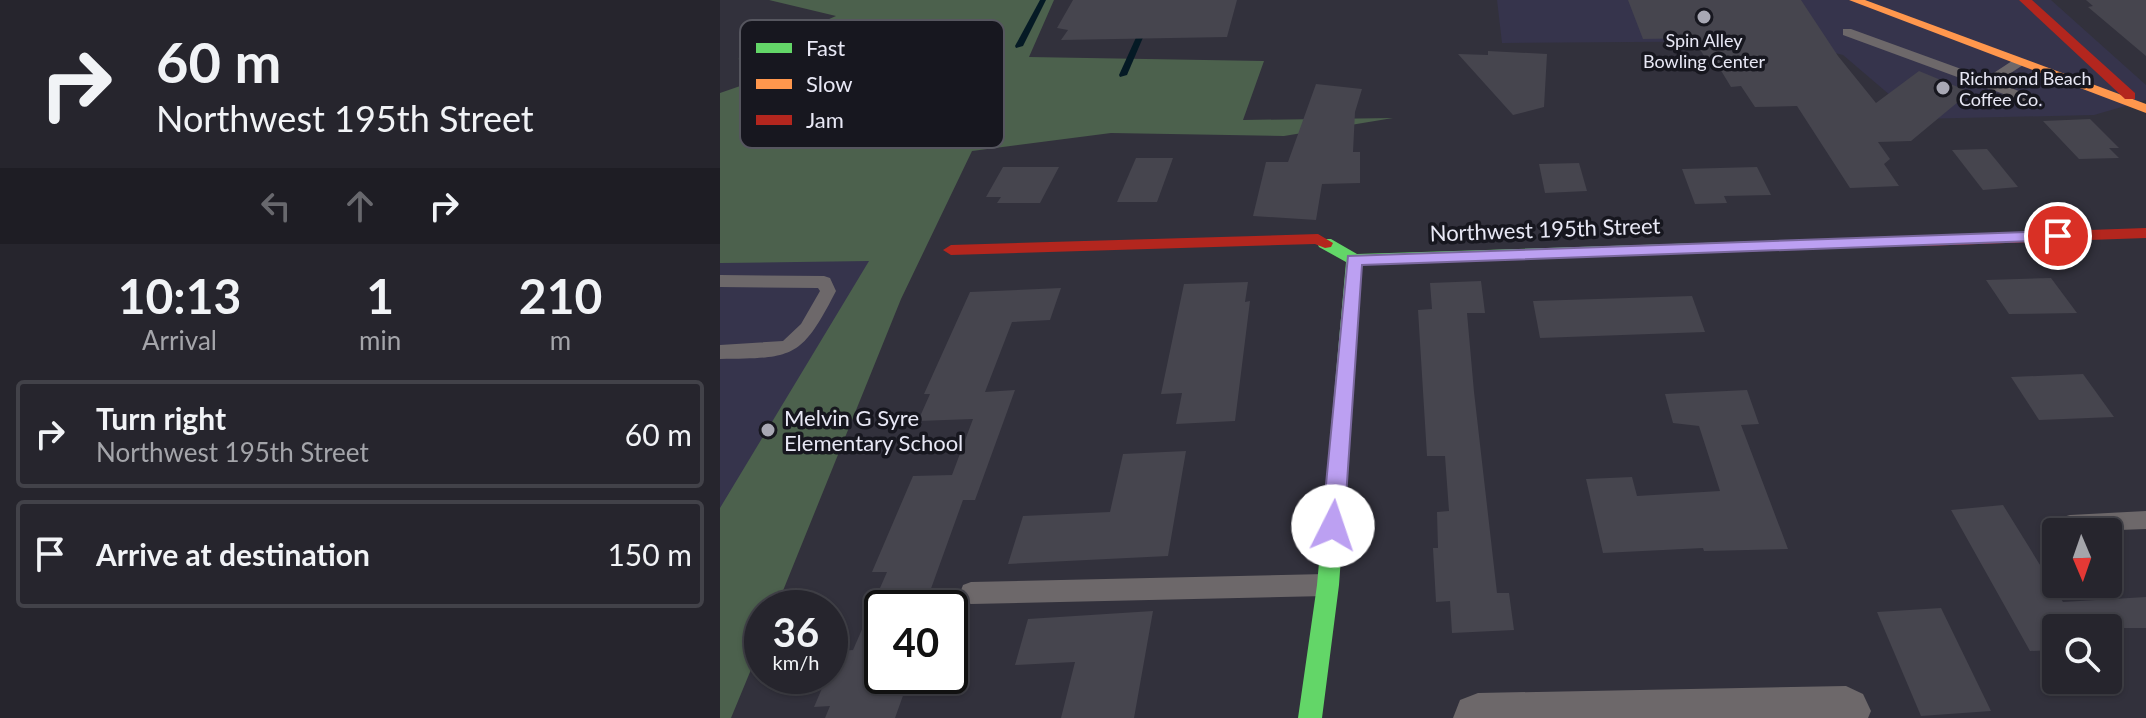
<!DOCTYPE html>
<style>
body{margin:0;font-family:Lato,sans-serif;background:#323139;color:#f1f3f6;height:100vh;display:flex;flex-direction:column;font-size:30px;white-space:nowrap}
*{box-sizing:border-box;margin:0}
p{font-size:26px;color:#a4a5aa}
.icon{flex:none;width:44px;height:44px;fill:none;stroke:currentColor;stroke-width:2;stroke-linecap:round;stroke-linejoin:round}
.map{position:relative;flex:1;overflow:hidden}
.details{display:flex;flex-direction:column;background:#26252d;width:720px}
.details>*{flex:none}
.top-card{background:#26252d;color:#f1f3f6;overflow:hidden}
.needle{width:52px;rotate:178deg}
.fabs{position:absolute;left:1322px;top:518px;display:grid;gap:16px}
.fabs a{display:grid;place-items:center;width:80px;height:80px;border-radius:8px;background:#26252d;box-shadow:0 2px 6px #0004,0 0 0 2px #424249;font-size:40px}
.speed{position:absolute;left:24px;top:590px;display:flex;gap:16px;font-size:40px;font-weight:700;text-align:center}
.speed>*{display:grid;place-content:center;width:104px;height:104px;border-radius:50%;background:#26252d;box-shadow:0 2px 6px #0004,0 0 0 2px #424249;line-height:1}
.speed small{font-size:20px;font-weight:400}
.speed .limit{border:4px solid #111;border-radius:12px;background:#fff;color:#111}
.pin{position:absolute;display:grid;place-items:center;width:68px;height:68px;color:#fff;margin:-34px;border:4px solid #fff;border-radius:50%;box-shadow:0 2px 8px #0007}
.me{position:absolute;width:88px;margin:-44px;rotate:4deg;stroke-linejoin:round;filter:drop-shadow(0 0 6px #0008)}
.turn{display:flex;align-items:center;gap:28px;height:168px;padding:0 24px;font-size:36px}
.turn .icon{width:104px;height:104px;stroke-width:2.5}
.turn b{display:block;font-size:56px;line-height:68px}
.lanes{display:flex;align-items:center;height:76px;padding:0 24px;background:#0003;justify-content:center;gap:40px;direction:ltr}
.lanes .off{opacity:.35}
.eta{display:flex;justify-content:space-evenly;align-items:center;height:136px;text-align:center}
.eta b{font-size:48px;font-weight:700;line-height:56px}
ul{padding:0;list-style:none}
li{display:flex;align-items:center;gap:24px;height:108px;margin:0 16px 12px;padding:0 8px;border:4px solid #424249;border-radius:8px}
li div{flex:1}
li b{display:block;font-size:30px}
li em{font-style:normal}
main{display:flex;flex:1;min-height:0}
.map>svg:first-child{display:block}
.built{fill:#36344c}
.forest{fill:#4c614d}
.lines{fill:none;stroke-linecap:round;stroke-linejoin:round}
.stream{fill:#051a25;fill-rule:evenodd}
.building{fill:#46454e}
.lane{fill:#6d686a;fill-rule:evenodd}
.street{fill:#6d686a;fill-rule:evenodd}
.fast{fill:#63d668;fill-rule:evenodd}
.slow{fill:#ff974d;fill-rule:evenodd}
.jam{fill:#b3261e;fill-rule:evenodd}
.route{fill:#bca0f2;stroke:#7a689d;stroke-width:2}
.poi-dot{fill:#a8a8b4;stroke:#17171f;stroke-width:3}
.labels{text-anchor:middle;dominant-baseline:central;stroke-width:7;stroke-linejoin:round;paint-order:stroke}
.far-poi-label{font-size:18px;fill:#e8e8f5;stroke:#17171f}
.street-label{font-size:22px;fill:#e8e8f5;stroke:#17171f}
.poi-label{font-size:22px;fill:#e8e8f5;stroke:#17171f;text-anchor:start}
.key{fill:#17171f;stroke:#56565f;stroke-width:2}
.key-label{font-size:22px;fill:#e8e8f5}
</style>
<main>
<section class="details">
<div class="top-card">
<div class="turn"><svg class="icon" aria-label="right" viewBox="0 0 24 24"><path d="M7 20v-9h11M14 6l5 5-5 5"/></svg><div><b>60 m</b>Northwest 195th Street</div></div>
<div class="lanes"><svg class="icon off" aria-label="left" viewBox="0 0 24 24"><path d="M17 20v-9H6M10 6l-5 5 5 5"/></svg><svg class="icon off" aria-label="ahead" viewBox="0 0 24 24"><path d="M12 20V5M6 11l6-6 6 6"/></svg><svg class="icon" aria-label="right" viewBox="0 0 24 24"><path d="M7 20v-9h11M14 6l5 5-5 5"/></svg></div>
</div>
<div class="eta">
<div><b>10:13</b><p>Arrival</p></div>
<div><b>1</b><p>min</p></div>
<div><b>210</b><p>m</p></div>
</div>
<ul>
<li><svg class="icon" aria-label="right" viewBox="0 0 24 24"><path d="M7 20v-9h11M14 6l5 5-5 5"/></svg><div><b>Turn right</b><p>Northwest 195th Street</p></div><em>60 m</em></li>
<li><svg class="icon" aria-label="arrive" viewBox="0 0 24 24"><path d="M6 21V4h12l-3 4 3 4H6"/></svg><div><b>Arrive at destination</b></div><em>150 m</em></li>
</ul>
</section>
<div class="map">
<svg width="1426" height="718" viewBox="0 0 1426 718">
<rect width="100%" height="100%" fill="#32313c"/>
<!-- built -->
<g class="built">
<path d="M 777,0 L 1331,0 L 1426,85 L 1426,100 L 1374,115 L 1198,119 L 1123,55 L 1068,41 L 782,43 Z"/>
<path d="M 194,253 L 0,603 L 0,257 Z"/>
</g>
<!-- forest -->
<path class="forest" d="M 49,0 L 334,0 L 309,57 L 544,61 L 523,120 L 673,118 L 564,136 L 391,133 L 252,151 L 181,299 L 56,608 L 42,608 L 42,643 L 11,718 L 0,718 L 0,508 L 149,261 L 0,263 L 0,93 L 72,68 L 18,59 L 116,16 Z"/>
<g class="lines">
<!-- stream -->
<g class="stream">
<path d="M 320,0 L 326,0 L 303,46 L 296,48 L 295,46 Z"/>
<path d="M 433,0 L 439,0 L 407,75 L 400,77 L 399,75 Z"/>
</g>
</g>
<!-- building -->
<g class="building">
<path d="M 353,0 L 517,0 L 507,37 L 341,40 L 348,30 L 337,28 Z"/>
<path d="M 908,0 L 1081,0 L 1118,56 L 1156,103 L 1199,71 L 1250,92 L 1191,141 L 1158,142 L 1170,159 L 1164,164 L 1179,186 L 1130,188 L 1077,106 L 1035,107 L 1021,86 L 1011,87 L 997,64 L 989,64 L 973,38 L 923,39 Z"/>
<path d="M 1366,0 L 1426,0 L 1426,56 L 1368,7 L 1373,6 Z"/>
<path d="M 768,51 L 827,54 L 824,107 L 793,115 L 738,54 L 768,55 Z"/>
<path d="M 596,84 L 642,89 L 635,112 L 633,152 L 640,152 L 640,183 L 602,184 L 596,220 L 533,216 L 546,162 L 568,162 Z"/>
<path d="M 1370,119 L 1399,148 L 1389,148 L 1399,158 L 1359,159 L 1323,121 Z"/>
<path d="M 1267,149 L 1298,187 L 1263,190 L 1232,150 Z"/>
<path d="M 416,158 L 453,158 L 437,202 L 397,202 Z"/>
<path d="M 859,163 L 867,191 L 825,193 L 819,164 Z"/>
<path d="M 283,167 L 339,167 L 320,203 L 277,203 L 281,197 L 266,197 Z"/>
<path d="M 1037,167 L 1051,195 L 1004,196 L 1007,203 L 975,204 L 962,169 Z"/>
<path d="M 1331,278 L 1357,313 L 1289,314 L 1266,280 Z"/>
<path d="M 761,281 L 765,313 L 747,313 L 754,392 L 777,593 L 789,593 L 794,630 L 732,633 L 730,601 L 716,602 L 713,548 L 718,548 L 717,512 L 729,511 L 725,456 L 707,456 L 698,310 L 712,309 L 710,283 Z"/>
<path d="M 528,282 L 525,302 L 530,301 L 515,421 L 456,424 L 462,393 L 441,394 L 464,284 Z"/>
<path d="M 341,288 L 330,320 L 292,322 L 265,392 L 295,390 L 255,500 L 243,500 L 204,608 L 162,608 L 162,676 L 190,676 L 175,718 L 105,718 L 110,706 L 94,707 L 118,651 L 133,650 L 167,572 L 152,572 L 193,476 L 232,475 L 253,419 L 198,421 L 210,394 L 204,394 L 250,292 Z"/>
<path d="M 972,296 L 985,332 L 820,338 L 813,301 Z"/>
<path d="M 1363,374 L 1394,417 L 1319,420 L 1291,377 Z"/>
<path d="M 1027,390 L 1039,424 L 1021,425 L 1068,549 L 984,551 L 983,548 L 883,553 L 866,479 L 912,477 L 917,496 L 1000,491 L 979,426 L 953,423 L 945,394 Z"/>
<path d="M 466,451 L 448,556 L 288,564 L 303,516 L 390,512 L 403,454 Z"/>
<path d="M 1283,505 L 1343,602 L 1426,597 L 1426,628 L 1336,628 L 1336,650 L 1310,651 L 1231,510 Z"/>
<path d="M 1221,608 L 1271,711 L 1201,716 L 1157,612 Z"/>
<path d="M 433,611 L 414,718 L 341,718 L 355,662 L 295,665 L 308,619 Z"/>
</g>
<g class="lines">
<!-- lane -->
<g class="lane">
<path d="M 1123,29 L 1131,29 L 1266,78 L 1295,59 L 1303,59 L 1303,65 L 1277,82 L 1320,100 L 1308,103 L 1123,35 Z"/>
<path d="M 0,275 L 104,276 L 110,278 L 116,291 C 81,359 74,358 0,359 L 0,345 L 63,341 L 81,324 L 100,291 L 98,288 L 0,287 Z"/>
<path d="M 1426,511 L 1426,529 L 1346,532 L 1339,524 L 1343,517 L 1350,515 Z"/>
<path d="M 606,574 L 614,578 L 617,585 L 614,592 L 606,596 L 251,604 L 243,601 L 240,593 L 243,585 L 251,582 Z"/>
</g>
<!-- street -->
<path class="street" d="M 1126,686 L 1143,694 L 1151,711 L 1148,718 L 733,718 L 740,700 L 758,693 Z"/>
<!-- fast -->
<path class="fast" d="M 1203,236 L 1211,241 L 1209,245 L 642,265 L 619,585 L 602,718 L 578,718 L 597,585 L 626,262 L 599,247 L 597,243 L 599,239 L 611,239 L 637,254 Z"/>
<!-- slow -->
<path class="slow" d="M 1129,0 L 1145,0 L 1426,104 L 1426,113 Z"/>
<!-- jam -->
<g class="jam">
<path d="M 1299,0 L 1312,0 L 1415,93 L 1415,99 L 1405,99 Z"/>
<path d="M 1426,228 L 1426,238 L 1203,246 L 1195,241 L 1203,236 Z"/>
<path d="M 598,234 L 613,243 L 611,247 L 605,248 L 595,244 L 231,255 L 223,250 L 231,245 Z"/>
</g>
</g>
<!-- route -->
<path class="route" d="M 1338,231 L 1346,236 L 1343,240 L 642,265 L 624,526 L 621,533 L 613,536 L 605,533 L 602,526 L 628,256 Z"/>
<!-- markers -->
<g class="poi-dot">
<circle cx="984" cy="17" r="8"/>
<circle cx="1223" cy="88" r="8"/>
<circle cx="48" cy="430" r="8"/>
</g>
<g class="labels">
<!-- far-poi labels -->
<g class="far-poi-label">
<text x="984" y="40">Spin Alley<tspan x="984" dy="21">Bowling Center</tspan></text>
<text x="1239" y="78" text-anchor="start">Richmond Beach<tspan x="1239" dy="21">Coffee Co.</tspan></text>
</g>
<!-- street labels -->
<g class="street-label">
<text transform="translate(825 229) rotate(-2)">Northwest 195th Street</text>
</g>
<!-- poi labels -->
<g class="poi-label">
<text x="64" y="417">Melvin G Syre<tspan x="64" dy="25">Elementary School</tspan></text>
</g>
</g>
<!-- legend -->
<rect x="20" y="20" width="264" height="128" rx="12" class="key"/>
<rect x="36" y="43" width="36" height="10" fill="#63d668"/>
<rect x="36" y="79" width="36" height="10" fill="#ff974d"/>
<rect x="36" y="115" width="36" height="10" fill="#b3261e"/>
<g class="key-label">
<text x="86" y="56">Fast</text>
<text x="86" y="92">Slow</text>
<text x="86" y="128">Jam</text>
</g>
</svg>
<div class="fabs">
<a><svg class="needle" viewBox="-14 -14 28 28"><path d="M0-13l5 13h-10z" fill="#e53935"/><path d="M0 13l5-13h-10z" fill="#a4a5aa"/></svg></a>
<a><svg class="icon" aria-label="search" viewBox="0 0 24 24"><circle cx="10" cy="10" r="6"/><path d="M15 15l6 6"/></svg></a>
</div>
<div class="speed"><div>36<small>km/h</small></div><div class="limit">40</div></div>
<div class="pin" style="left:1338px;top:236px;background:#d93025"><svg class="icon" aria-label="arrive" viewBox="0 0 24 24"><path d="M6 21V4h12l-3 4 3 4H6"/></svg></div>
<svg class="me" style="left:613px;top:526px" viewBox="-20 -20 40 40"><circle r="19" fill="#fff"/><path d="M0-13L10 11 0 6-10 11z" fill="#bca0f2"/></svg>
</div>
</main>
